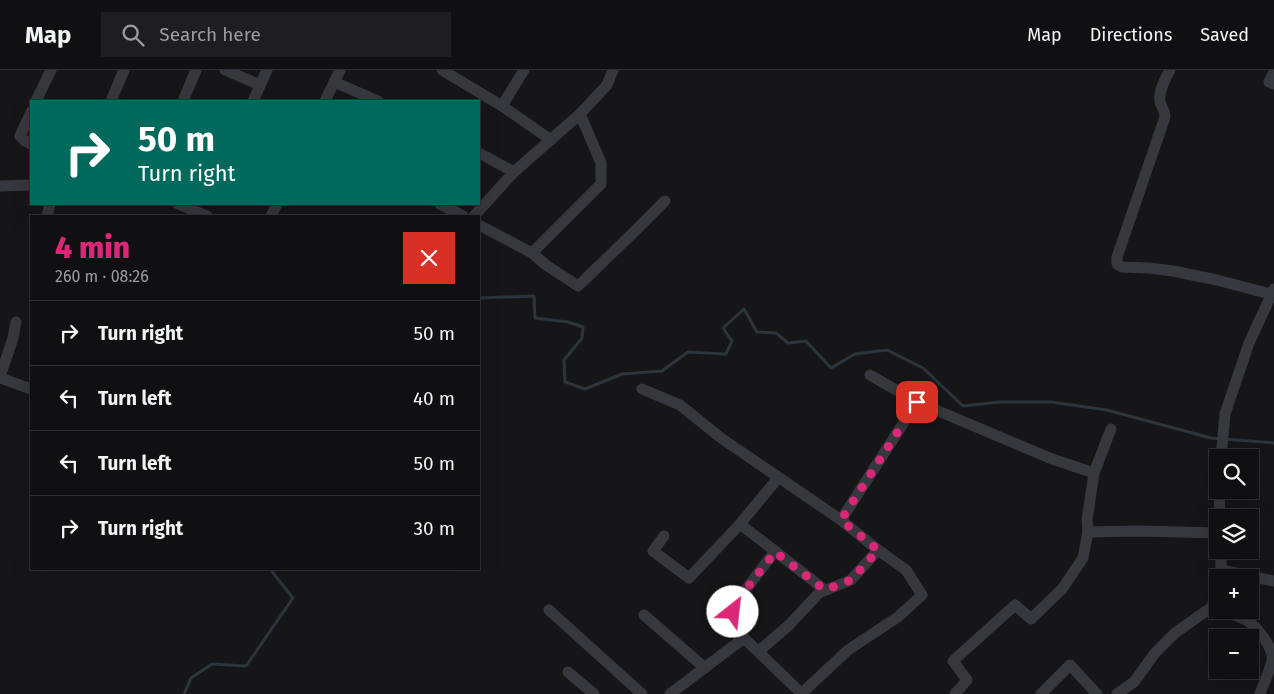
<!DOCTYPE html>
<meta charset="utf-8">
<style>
body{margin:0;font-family:"Fira Sans",sans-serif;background:#1e1e20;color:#f1f3f6;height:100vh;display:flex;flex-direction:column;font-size:19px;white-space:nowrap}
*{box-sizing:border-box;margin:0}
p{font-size:16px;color:#9c9d9f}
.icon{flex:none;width:28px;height:28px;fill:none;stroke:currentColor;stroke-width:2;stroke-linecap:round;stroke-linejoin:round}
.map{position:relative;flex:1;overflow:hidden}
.panel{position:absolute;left:30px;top:145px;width:450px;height:355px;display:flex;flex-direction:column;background:#101012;border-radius:0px;box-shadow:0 5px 20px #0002,0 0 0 1px #303032}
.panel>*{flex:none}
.hud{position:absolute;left:30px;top:30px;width:450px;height:105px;border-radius:0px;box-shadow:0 5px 20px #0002,0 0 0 1px #303032;background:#00695c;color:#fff;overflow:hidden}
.fabs{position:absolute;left:1209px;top:379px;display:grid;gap:10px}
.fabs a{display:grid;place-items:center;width:50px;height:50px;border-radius:0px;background:#101012;box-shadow:0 5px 20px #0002,0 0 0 1px #303032;font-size:25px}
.pin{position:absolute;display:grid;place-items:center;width:42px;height:42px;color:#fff;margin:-21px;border-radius:10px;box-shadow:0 2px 8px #0006}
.me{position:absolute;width:55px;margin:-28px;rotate:29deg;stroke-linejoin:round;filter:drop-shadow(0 0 4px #0008)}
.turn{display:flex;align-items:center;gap:18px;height:105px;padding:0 25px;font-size:22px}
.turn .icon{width:65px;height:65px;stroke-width:2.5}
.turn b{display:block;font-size:35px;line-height:42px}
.round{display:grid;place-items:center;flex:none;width:52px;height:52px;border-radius:0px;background:#1e1e20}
.overview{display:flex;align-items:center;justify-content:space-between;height:85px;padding:0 25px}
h1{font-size:30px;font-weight:800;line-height:38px;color:#db2777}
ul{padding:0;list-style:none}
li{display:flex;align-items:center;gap:15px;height:65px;padding:0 25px;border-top:1px solid #303032}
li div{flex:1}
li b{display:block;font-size:19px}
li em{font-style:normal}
header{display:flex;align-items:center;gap:30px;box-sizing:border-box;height:70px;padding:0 25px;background:#101012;border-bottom:1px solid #303032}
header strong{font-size:24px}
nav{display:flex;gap:28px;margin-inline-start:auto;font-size:18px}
.search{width:350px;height:45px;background:#1e1e20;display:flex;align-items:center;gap:12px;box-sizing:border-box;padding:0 18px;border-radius:0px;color:#9c9d9f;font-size:19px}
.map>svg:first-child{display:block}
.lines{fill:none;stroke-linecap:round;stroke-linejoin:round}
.stream{stroke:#2c353c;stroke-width:3}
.minor{stroke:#37383d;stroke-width:11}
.route{stroke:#db2777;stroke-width:9;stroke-dasharray:0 16.2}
</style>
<header>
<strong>Map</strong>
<div class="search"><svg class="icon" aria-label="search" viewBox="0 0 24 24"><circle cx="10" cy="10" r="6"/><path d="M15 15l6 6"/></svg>Search here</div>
<nav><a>Map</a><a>Directions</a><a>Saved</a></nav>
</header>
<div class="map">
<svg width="1274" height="624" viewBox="0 0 1274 624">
<rect width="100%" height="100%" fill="#161618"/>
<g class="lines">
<!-- stream -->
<g class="stream">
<path d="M 479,228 L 534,226 L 535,248 L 568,252 L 583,257 L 582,268 L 564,290 L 565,312 L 585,319 L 622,304 L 662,301 L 688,282 L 726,284 L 732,271 L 723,258 L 744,239 L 757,262 L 776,263 L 788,273 L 806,271 L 831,298 L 855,284 L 887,280 L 923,298 L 963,336 L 1000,332 L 1051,332 L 1107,340 L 1211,368 L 1274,373"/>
<path d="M 184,624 L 191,608 L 212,594 L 246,596 L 293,528 L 270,499"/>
</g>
<!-- minor -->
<g class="minor">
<path d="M 225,0 L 260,15"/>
<path d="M 442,0 L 502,36"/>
<path d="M 524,0 L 502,36 L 551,70"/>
<path d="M 1170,0 C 1165,9 1158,22 1160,32 C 1162,38 1165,40 1165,47 L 1117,187 L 1117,194 L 1122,197 L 1149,198 L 1173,201 L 1217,210 L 1274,225"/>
<path d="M 1274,2 L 1269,12 L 1274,14"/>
<path d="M 334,12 L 378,31"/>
<path d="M 36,31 L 51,0"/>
<path d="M 111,31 L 124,0"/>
<path d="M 183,31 L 196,0"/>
<path d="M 253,31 L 267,0"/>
<path d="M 325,31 L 340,0"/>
<path d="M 31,42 L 20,66 L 25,71 L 31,74"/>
<path d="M 479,83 L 514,102"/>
<path d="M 0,116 L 31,115"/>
<path d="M 178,134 L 207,146"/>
<path d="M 440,134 L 463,146"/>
<path d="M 47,146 L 50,134"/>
<path d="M 271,146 L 277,134"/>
<path d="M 474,146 L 514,102 L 580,44"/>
<path d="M 479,155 L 532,183 L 601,114 L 601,93 L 580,44 L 607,15 L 613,0"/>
<path d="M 532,183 L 546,195 L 578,216 L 635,161 L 665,131"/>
<path d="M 870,305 L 917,332 L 1052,389 L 1094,403"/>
<path d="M 0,307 L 13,268 L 16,252"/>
<path d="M 0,308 L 31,319"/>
<path d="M 642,319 L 680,335 L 721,368 L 841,450 L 878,480 L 906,500 L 922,525 L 898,547 L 848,580 L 801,624"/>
<path d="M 1221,388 L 1225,344 L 1249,273 L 1274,219"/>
<path d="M 1219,420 L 1220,448"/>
<path d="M 841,450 L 917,332"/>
<path d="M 740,454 L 778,408"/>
<path d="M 1088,462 L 1140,461 L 1218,463"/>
<path d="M 664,466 L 653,481 L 689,508 L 740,454 L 825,520"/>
<path d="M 1221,500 L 1274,511"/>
<path d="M 1219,506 L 1221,500 L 1221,480"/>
<path d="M 549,540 L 642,624"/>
<path d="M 1220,540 C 1229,543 1238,546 1246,550 C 1257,556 1274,578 1272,591 C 1269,602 1264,613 1260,624"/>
<path d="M 644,545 L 705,598"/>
<path d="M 744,568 L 733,542 L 734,535 L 775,481"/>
<path d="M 759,581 L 789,555 L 819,523 L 851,510 L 878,480"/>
<path d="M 568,602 L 594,624"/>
<path d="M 670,624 L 744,568 L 802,624"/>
<path d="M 955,624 L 967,610 L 953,591 L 1015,535 L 1031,549 L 1062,519 L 1083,488 L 1088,462 L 1087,450 L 1094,403 L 1111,359"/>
<path d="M 1041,624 L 1070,595 L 1097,624"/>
<path d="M 1117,624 L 1134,612 L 1155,583 L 1175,563 L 1212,537 L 1218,514"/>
</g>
</g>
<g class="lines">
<!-- route -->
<path class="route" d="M 733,542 L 734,535 L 775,482 L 825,520 L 851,510 L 878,480 L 841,450 L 917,332"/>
</g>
</svg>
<div class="fabs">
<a><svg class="icon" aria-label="search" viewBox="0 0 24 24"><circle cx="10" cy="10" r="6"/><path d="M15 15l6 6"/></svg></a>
<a><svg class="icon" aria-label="layers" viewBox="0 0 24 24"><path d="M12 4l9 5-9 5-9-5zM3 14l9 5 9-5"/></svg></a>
<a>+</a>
<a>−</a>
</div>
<div class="pin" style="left:917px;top:332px;background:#d93025"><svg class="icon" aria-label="arrive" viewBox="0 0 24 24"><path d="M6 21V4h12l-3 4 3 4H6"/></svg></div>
<svg class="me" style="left:733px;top:542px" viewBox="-20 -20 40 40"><circle r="19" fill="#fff"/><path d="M0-13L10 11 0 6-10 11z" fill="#db2777"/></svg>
<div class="hud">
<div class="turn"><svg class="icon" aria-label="right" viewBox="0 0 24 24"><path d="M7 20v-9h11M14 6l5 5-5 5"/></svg><div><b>50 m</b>Turn right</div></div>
</div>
<section class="panel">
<div class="overview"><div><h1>4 min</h1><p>260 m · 08:26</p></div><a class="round" style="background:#d93025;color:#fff"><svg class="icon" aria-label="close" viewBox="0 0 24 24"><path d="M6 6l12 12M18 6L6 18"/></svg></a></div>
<ul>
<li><svg class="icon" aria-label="right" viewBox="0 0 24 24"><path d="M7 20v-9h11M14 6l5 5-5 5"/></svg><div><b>Turn right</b></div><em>50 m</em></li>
<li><svg class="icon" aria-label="left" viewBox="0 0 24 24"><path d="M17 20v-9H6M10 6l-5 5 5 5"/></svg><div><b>Turn left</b></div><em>40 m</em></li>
<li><svg class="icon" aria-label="left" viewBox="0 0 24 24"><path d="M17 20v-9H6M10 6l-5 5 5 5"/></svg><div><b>Turn left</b></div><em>50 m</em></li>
<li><svg class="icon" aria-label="right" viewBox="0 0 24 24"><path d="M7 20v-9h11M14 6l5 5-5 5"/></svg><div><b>Turn right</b></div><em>30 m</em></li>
</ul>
</section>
</div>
